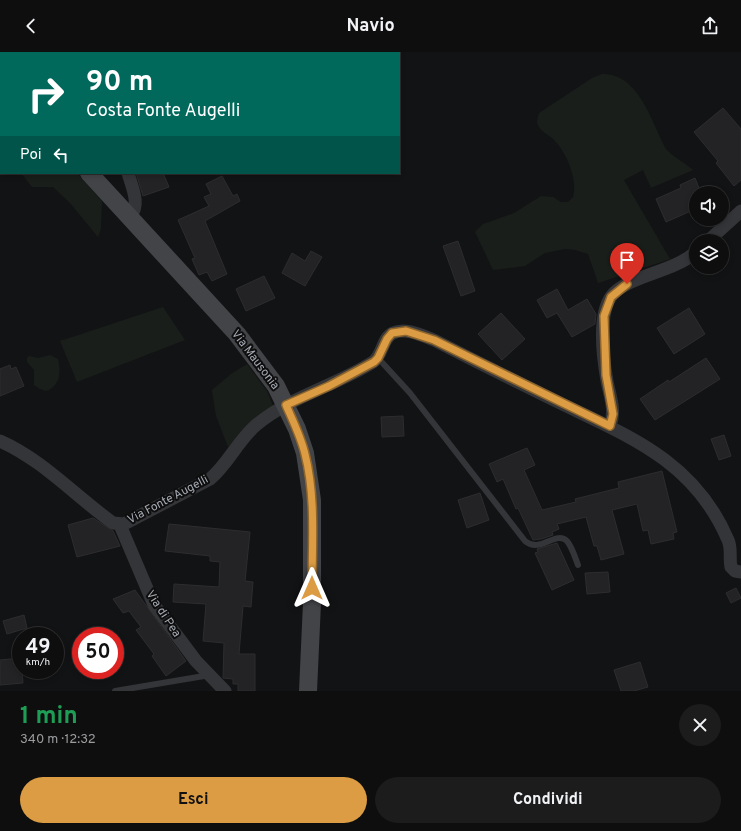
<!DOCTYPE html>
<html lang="it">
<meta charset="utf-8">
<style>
body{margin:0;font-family:Overpass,sans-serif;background:#1c1c1d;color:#f1f3f6;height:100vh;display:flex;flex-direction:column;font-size:15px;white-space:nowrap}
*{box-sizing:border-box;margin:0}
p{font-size:13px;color:#9b9c9e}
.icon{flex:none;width:22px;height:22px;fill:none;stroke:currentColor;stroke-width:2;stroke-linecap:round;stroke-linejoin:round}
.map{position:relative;height:639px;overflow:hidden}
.details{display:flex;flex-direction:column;background:#0e0e0f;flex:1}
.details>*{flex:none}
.guide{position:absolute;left:0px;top:0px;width:400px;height:122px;box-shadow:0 2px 6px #0003,0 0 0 1px #2e2e2f;background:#00695c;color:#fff;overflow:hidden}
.buttons{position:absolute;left:689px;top:134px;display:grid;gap:8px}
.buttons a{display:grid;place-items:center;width:40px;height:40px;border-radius:50%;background:#0e0e0f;box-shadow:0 2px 6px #0003,0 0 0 1px #2e2e2f;font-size:20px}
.speed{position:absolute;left:12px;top:575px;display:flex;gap:8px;font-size:20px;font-weight:700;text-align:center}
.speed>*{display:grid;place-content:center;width:52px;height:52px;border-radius:50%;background:#0e0e0f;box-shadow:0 2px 6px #0003,0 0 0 1px #2e2e2f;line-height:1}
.speed small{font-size:10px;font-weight:400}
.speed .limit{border:6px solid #d22;background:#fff;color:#111}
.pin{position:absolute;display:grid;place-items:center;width:34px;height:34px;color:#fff;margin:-41px -17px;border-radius:50% 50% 50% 0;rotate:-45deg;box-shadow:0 0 4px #0007}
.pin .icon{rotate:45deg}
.me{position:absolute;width:44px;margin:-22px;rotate:0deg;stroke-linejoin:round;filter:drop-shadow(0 0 3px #0008)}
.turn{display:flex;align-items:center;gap:14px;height:84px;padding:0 20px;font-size:18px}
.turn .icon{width:52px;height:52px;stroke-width:2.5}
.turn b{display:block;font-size:28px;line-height:34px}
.then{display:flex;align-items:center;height:38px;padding:0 20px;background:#0003;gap:8px;font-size:15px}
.round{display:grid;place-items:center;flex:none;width:42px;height:42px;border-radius:21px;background:#1c1c1d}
.head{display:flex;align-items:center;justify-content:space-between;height:68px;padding:0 20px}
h1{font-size:24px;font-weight:700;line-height:30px;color:#1e9e55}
.action{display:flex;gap:8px;margin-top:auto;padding:8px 20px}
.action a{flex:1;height:46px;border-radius:24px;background:#db9c43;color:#111;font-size:16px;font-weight:700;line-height:46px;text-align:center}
.action a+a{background:#1c1c1d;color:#f1f3f6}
header{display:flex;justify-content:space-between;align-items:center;height:52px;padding:0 20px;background:#0e0e0f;font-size:18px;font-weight:700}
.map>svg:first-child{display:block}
.green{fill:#191e1a}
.building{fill:#232325;stroke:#2d2d30}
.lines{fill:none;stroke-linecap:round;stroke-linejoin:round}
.service{stroke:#343538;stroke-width:6}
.minor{stroke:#343538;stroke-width:13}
.secondary{stroke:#424448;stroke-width:18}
.route-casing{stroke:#8e652c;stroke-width:10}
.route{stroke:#db9c43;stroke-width:7}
.labels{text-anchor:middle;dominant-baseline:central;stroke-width:4;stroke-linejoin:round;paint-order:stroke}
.street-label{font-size:12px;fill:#a6abb3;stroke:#0e0e0f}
</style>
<header><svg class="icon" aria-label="back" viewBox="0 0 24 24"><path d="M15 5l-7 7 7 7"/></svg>Navio<svg class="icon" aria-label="share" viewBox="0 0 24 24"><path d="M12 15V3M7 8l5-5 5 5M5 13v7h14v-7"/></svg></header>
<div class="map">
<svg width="741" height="639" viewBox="0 0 741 639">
<rect width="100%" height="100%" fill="#121314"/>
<!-- green -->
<g class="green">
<path d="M 602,22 C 639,21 652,71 666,97 C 673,105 684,110 693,118 L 651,136 L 643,118 L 624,128 L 670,207 L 598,231 L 588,202 L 575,198 L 565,197 L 545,201 L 525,214 L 493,218 L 475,180 L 483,172 L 514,161 L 541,144 L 553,145 L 561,150 L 568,150 L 573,145 C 578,126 566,99 552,86 C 547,82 538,78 537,70 C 537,68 538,64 539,61 L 592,26 Z"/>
<path d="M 21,121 L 77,121 L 102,149 L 101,177 L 98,185 L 70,151 L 53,135 L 32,135 Z"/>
<path d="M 163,255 L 185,288 L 77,330 L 60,289 Z"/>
<path d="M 50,303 L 58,307 C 61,319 61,334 46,339 L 40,337 L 34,333 L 34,318 L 27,310 L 27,306 L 29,304 L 38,306 Z"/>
<path d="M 247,312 L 267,339 L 274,356 L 228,395 L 216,364 L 212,338 L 231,322 Z"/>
</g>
<!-- building -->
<g class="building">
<path d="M 723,56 L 741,77 L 741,128 L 734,134 L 716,111 L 718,109 L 694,80 Z"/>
<path d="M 136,121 L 163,121 L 169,135 L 143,144 Z"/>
<path d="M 222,124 L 233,144 L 237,142 L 240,149 L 205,169 L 227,222 L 212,229 L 207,220 L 199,223 L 192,207 L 195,206 L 178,168 L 209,154 L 204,145 L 211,142 L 206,132 Z"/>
<path d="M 695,126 L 701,141 L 696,141 L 696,154 L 692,155 L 693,158 L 666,170 L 656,147 L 681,136 L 680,133 Z"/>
<path d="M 458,189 L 475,239 L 461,244 L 443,194 Z"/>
<path d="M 311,199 L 322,205 L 305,234 L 282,221 L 292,201 L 305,209 Z"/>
<path d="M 264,224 L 275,246 L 246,259 L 236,237 Z"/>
<path d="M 557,237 L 568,258 L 587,247 L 596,262 L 595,272 L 572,285 L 557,261 L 547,266 L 537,248 Z"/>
<path d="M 689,256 L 705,282 L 674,302 L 657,276 Z"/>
<path d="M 501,261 L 525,287 L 502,308 L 478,282 Z"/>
<path d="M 706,306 L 720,327 L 655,368 L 640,347 L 668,328 L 669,330 Z"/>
<path d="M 10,313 L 11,317 L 16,315 L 24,334 L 0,344 L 0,317 Z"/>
<path d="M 403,364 L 404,384 L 382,385 L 381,365 Z"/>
<path d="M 724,383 L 731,404 L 719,408 L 711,387 Z"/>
<path d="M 527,396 L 535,413 L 524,418 L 542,458 L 576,450 L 575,447 L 619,436 L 618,430 L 662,419 L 677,480 L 673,481 L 674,487 L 651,492 L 648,478 L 643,479 L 637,452 L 612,458 L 624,502 L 601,508 L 597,494 L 594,494 L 586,465 L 557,472 L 559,477 L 552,480 L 553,483 L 541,487 L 533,488 L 518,456 L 516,457 L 503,427 L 497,430 L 489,412 Z"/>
<path d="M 480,441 L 489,468 L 467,476 L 458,448 Z"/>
<path d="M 93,466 L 113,479 L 120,494 L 77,505 L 68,473 Z"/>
<path d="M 169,472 L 250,480 L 245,529 L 253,530 L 251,555 L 243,554 L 239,602 L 255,602 L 255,639 L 238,639 L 238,632 L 233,632 L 233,627 L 223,626 L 224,591 L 203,589 L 206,552 L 173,550 L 174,532 L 219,535 L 220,510 L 210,509 L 210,504 L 165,499 Z"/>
<path d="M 557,491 L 574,528 L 552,538 L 535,501 L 538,500 L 537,497 Z"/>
<path d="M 608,520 L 610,540 L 587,542 L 585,521 Z"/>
<path d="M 736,536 L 741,546 L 731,551 L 726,541 Z"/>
<path d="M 135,538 L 186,609 L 166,624 L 152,604 L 154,602 L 136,578 L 141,575 L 129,559 L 123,561 L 113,547 Z"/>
<path d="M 24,563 L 27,576 L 7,582 L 3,569 Z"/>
<path d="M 21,606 L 23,631 L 0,633 L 0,608 Z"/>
<path d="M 640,610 L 648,635 L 634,639 L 621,639 L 614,618 Z"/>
</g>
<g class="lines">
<!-- service -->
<g class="service">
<path d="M 378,306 L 410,341 L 525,489 C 540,502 556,478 567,489 C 572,495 575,505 578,513"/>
<path d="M 115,639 L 210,623"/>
</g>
<!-- minor -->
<g class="minor">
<path d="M 86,0 L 87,1"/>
<path d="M 128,121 C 132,135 141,153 130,165"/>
<path d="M 708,189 L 741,159"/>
<path d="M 610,374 C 616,359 610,345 607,329 C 603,306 597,258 614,241 C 633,223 673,220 696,200"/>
<path d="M 0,389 C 43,408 75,444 113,471 L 124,472 L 210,427 C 228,412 237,390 255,374 C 289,345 335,334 373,310 C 383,303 382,286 393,281 C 406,275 423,284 434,288 C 475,309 515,329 556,349 C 628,384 694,408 728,488 C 732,496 729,506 731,515 L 735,519 L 741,520"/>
<path d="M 120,473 L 154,553 L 196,609 L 225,639"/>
</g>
<!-- secondary -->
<g class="secondary">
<path d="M 0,24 L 1,25"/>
<path d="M 89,121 L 237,282 L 276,334 L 297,377 L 305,401 L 312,448 L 312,551 L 308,639"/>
</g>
</g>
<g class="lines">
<!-- route casing -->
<g class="route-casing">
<path id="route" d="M 312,536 C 312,492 316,445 305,402 C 301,385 293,369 286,353 L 329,334 L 374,310 L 378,306 L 387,287 L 392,281 L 406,279 L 434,288 L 610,374 L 613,362 L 606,323 L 604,264 L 611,245 L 627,232"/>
</g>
<!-- route -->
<use href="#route" class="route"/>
</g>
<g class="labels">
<!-- street labels -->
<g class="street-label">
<text transform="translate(255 308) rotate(53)">Via Mausonia</text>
<text transform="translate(168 448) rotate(-28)">Via Fonte Augelli</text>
<text transform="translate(163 562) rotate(57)">Via di Pea</text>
</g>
</g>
</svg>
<div class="buttons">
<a><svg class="icon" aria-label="sound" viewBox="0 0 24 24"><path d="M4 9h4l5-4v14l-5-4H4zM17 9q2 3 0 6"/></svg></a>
<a><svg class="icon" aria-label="layers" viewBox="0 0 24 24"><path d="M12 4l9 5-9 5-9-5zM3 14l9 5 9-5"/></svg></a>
</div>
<div class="speed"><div>49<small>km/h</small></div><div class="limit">50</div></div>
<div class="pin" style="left:627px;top:232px;background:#d93025"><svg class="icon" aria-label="arrive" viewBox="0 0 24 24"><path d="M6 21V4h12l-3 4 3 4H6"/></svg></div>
<svg class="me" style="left:312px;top:536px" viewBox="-20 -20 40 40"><path d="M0-17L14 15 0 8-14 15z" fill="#db9c43" stroke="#fff" stroke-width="4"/></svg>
<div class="guide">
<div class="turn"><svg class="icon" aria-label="right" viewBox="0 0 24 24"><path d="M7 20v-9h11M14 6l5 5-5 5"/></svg><div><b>90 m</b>Costa Fonte Augelli</div></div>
<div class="then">Poi<svg class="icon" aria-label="left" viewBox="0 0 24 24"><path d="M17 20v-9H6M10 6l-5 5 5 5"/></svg></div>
</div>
</div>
<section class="details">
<div class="head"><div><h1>1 min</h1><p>340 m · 12:32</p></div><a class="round"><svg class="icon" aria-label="close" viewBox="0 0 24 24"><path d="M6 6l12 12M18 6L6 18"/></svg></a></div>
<div class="action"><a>Esci</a><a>Condividi</a></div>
</section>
